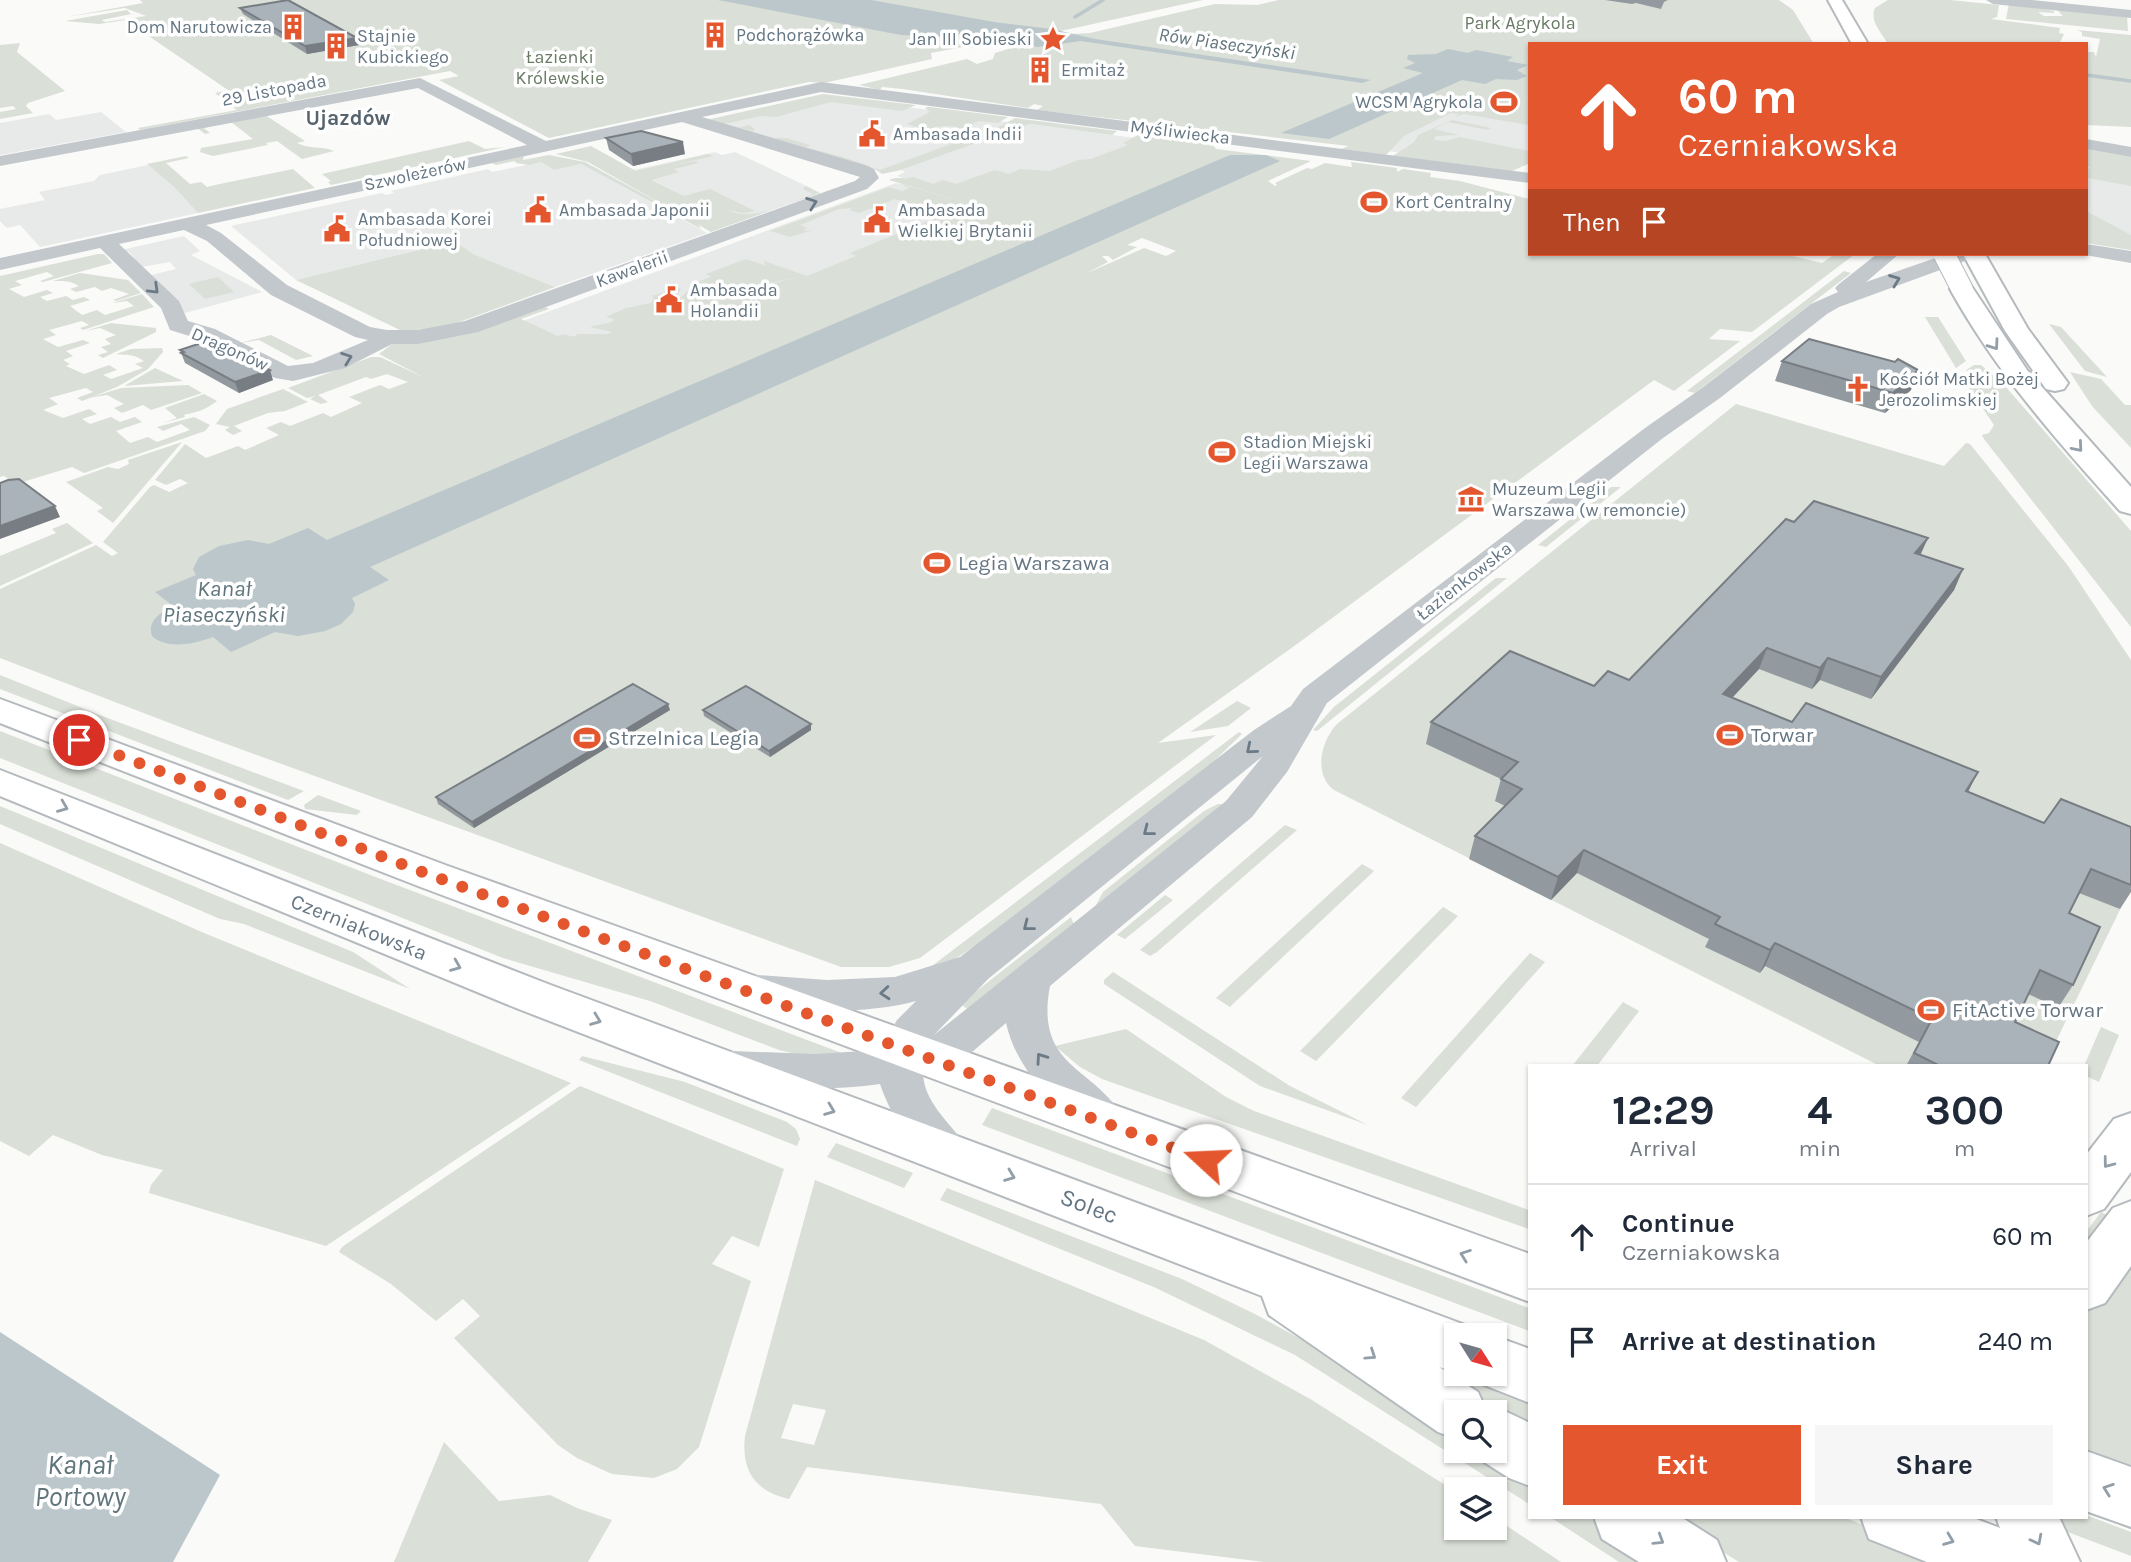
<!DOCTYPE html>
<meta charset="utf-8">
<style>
body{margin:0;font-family:Karla,sans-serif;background:#f6f6f7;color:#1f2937;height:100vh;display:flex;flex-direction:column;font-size:26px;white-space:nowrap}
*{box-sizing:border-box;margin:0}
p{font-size:23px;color:#747a83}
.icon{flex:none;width:38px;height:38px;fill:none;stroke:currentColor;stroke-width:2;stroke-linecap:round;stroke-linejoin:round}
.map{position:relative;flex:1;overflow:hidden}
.side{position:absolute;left:1528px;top:1064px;width:560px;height:455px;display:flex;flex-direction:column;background:#fff;border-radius:0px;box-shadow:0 2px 5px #0004}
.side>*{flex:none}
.hud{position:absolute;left:1528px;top:42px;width:560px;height:214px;border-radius:0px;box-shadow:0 2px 5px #0004;background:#e4572e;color:#fff;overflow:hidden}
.needle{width:46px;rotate:127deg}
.controls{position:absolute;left:1444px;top:1323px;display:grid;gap:14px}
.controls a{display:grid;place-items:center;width:63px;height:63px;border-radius:0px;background:#fff;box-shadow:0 2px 5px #0004;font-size:35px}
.pin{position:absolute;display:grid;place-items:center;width:60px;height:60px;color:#fff;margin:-30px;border:4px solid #fff;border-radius:50%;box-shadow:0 2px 7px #0007}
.me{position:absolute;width:77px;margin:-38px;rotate:290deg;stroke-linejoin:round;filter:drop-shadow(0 0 5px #0008)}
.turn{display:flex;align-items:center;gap:24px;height:147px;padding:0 35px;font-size:32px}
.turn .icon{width:91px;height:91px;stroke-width:2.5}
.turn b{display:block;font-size:49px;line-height:60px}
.then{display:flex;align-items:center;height:66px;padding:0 35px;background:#0003;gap:14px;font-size:26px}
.eta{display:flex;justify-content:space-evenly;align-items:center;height:119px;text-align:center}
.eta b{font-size:42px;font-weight:700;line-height:49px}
.button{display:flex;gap:14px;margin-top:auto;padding:14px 35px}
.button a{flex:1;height:80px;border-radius:0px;background:#e4572e;color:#fff;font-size:28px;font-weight:700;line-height:80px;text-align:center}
.button a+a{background:#f6f6f7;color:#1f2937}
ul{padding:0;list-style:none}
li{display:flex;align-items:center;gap:21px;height:105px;padding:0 35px;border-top:2px solid #e0e1e3}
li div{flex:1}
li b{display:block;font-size:26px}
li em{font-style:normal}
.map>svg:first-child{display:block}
.built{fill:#e8e9e9}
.green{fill:#dadfd7;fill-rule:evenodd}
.water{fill:#bbc7cb}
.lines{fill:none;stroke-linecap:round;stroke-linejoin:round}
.stream{stroke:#bbc7cb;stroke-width:3.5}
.major-casing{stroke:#b5babe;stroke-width:4}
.minor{fill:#c3c8cc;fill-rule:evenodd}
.major{fill:#fff;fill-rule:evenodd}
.major-bridge-casing{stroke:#b5babe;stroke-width:23;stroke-linecap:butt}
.major-bridge{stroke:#fff;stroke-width:21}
.wall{fill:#929a9f}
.shaded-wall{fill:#777d82}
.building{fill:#aab3b9;stroke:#777d82;stroke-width:2}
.oneway{stroke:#6a7a87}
.oneway2{stroke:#939fa8}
.route{stroke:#e4572e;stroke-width:12;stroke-dasharray:0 21.6}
.labels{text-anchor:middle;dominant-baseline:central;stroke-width:7;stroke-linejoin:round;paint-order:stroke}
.far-park-label{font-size:18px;fill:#687a64;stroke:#fff}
.far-poi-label{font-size:18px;fill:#657683;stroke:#fff;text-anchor:start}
.far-street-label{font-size:18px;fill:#657683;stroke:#fff}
.far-water-label{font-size:19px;font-style:italic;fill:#60757c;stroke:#fff}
.far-quarter-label{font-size:21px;font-weight:bold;fill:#57646e;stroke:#fff}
.poi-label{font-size:21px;fill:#657683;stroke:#fff;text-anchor:start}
.street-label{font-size:21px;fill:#657683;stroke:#fff}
.water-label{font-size:23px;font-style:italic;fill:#60757c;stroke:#fff}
.near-street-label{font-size:24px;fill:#657683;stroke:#fff}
.near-water-label{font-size:28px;font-style:italic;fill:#60757c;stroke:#fff}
</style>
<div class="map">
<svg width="2131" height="1562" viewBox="0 0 2131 1562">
<rect width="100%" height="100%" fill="#fafaf8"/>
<!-- built -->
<g class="built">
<path d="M 824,97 L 930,110 L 1013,123 L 881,171 L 708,121 Z"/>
<path d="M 1455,109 L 1529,123 L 1529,163 L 1516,168 L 1373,149 Z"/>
<path d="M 101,112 L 126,132 L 0,155 L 0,123 L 49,114 L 56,120 Z"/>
<path d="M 1030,124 L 1150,140 L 990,203 L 897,176 L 905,172 L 901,170 Z"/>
<path d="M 2086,151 L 2131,159 L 2131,250 L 2086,243 Z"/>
<path d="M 715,152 L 722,155 L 735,152 L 821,193 L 735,223 L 634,170 Z"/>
<path d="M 541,162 L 554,170 L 581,164 L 707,233 L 555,287 L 473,254 L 455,241 L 296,280 L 231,226 L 382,193 L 386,195 L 394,193 L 391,191 L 488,169 L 492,172 Z"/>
<path d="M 148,165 L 174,187 L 198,213 L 40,247 L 20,225 L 7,228 L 0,221 L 0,209 L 45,200 L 39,192 L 94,181 L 100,175 Z"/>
<path d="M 896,183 L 982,209 L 610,358 L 523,321 Z"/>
<path d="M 184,236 L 200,251 L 191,255 L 262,292 L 185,313 L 151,275 L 176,269 L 170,262 L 141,267 L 129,252 L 121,250 Z"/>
</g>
<!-- green -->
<g class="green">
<path d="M 140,0 L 1203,0 L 983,48 L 963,47 L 931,53 L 932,59 L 824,83 L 809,82 L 549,138 L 439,80 L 459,76 L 450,71 L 140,130 L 138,128 L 237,110 L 215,93 L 228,90 L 125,20 L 99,24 L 65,21 L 127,10 L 131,14 L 136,13 L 102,20 L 105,22 L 146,16 L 125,8 L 66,17 L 143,3 Z"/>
<path d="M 1279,0 L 1779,0 L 1793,10 L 1814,44 L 1530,44 L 1529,125 L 1464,114 L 1455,117 L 1458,114 L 1451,113 L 1404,136 L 1386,155 L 1341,149 L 1349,146 L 1037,110 L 1043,106 L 1034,104 L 1028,108 L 902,89 L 882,87 L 880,90 L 859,85 L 967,59 L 977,64 L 993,59 L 995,53 L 1025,44 L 1032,46 L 1075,35 L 1071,34 L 1090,33 L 1215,4 L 1257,5 Z"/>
<path d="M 1888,0 L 1950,0 L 1999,5 L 1997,17 L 1991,19 L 2060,28 L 2059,33 L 2064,34 L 2060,42 L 2064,44 L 1888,44 C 1882,33 1869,21 1875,8 Z"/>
<path d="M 2009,3 L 2054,11 L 2054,13 L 2038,12 L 2044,16 L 2063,16 L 2057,10 L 2127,17 L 2128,31 L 2006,19 Z"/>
<path d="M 2077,30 L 2131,35 L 2131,127 L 2086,125 L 2086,52 L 2094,52 L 2096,57 L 2100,39 L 2082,36 L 2082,32 Z"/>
<path d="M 20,43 L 17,52 L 65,91 L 28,103 L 26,106 L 33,113 L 0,119 L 0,112 L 16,109 L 13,106 L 0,108 L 0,45 Z"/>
<path d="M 823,94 L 916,105 L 902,111 L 831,102 L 776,117 L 761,116 L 724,124 L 737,128 L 749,125 L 755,129 L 753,131 L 706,120 Z"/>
<path d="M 928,107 L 930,107 L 1008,117 L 998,123 L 979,121 L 966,126 L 977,132 L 964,137 L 957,135 L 965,131 C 954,124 940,125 926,130 L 907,124 L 930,112 L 925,108 Z"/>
<path d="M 265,115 L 305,141 L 297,143 C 310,150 321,145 334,151 L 302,159 L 277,141 L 266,143 L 268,145 L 213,156 L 200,152 L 201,148 L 253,139 L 231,122 L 204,128 L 210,133 L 205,134 L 196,127 Z"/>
<path d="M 1015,118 L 1117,131 L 1112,135 L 1030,124 L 901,170 L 882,174 C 867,160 801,147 778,140 L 776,138 L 786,138 L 810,145 L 805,148 L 880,170 L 1001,126 Z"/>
<path d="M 1452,120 L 1491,128 L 1487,130 L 1448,122 L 1434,129 L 1459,135 L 1436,136 L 1434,140 L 1446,141 L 1460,137 L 1529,151 L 1530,163 L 1512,171 L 1393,156 C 1402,149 1416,144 1418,135 Z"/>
<path d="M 1140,134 L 1212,144 L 1216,149 L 1311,161 L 1268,181 L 1275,186 L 1277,185 L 1275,183 L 1307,168 L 1312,169 L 1325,163 L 1352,167 L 1351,162 L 1397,168 L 1397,172 L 1403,169 L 1431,173 L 1430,177 L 1460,181 L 1529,199 L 1530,254 L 1784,254 L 1822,263 L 1835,254 L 1855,254 L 1752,332 L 1720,329 L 1709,339 L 1740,341 L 1674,391 L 1654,380 L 1297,644 L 1158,743 L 1216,735 L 920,958 L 889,967 L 841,967 L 188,730 L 0,658 L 0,589 L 96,545 L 112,556 L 118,553 L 103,542 L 150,487 L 154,485 L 169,492 L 188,483 L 180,479 L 166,485 L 155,480 L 185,444 L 206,458 L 238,446 L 245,450 L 279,435 L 266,428 L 281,422 L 290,426 L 323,413 L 331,417 L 362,403 L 349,397 L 380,385 L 389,389 L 408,382 L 387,374 L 371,379 L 366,377 L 318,395 L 328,402 L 321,404 L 310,399 L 315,396 L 307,398 L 288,388 L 371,357 L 380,357 L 425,378 L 379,354 L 396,341 L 541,305 L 549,309 L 521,319 L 558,336 C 568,332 568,338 577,336 L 576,334 L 608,334 L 612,332 L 590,327 L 612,322 L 614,319 L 606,317 L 626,308 L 651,303 L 654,297 L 651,296 L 681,288 L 674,302 L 654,306 C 682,306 673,301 691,289 L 701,289 L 721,296 L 803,276 L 722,293 L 697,282 L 711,277 L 706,274 L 746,259 L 766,266 L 764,261 L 807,276 L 856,256 L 850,253 L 946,214 L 895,199 L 859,213 L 850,210 L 852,208 L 839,209 L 800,225 L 807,228 L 803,231 L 813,230 L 790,237 L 770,231 L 889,187 L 902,191 L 909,188 L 898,183 L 983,208 L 889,180 C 898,176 905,180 913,177 L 933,184 L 943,180 L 956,184 L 995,170 L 1009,174 L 1020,169 L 1050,171 L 1078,160 L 1091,159 L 1128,145 L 1123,143 ZM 1142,238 L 1176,251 L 1166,256 L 1144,248 L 1085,274 L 1108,262 L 1102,256 L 1108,256 L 1113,260 L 1137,247 L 1127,245 Z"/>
<path d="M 469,141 L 485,149 L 505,147 L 331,185 L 328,182 L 331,181 L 322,174 Z"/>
<path d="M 591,146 L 636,171 L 708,154 L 713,156 L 669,166 L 696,161 L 698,163 L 674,169 L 679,172 L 652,180 L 684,196 L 710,189 L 755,211 L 743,213 L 728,210 C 752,223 790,203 813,194 L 803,189 L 806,186 L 819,193 L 711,232 L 588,162 L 556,154 Z"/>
<path d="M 2086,149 L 2131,157 L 2131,186 L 2088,178 L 2086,181 L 2086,171 L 2091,167 L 2086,166 Z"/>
<path d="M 549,155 L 585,162 L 698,224 L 701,229 L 581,164 L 554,170 L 541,162 L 529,165 L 516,163 L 515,161 L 496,165 L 492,163 L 524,156 L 523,160 Z"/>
<path d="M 186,156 L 189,158 L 166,163 L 190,184 L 201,182 L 207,187 L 215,185 L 293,169 L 315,188 L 198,213 L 174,187 L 147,164 Z"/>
<path d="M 2086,211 L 2131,235 L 2131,250 L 2086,243 Z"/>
<path d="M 455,241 L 473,254 L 555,287 L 443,328 L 402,331 L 296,280 Z"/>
<path d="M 98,254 L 104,254 L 112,263 L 43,282 L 40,281 L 54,276 L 47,272 L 15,281 L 22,285 L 9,289 L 24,297 L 47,290 L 53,293 L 40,297 L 47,301 L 66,296 L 73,300 L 84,297 L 90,300 L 70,306 L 82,315 L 97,310 L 105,315 L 134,306 L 127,301 L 112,303 L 142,294 L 154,307 L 83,330 L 80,328 L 89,325 L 82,321 L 49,330 L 56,335 L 43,339 L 58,347 L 83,340 L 90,343 L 66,351 L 73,356 L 63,360 L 70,364 L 66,366 L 84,374 L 109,365 L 117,370 L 103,375 L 111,379 L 143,368 L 135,364 L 144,361 C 132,353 128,356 116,354 L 131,349 L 162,348 L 163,352 L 148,369 L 117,387 L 82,401 L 77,398 L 93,392 L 86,388 L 49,398 L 58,404 L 43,410 L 63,418 L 89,409 L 97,414 L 82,419 L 90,424 L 111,417 L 120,422 L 135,417 L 142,422 L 116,431 L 130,443 L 148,437 L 157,442 L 190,430 L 181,424 L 163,431 L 157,427 L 194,417 L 210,425 L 205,431 L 84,473 L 72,467 L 16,484 L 4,476 L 0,477 L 0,276 Z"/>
<path d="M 1844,271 L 1851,273 L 1695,393 L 1687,391 Z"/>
<path d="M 80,273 L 128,280 L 141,293 L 116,301 L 113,300 L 129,294 L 111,288 L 102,291 L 95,287 L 76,292 L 70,289 L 79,286 C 69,280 63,281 53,281 Z"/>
<path d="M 218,277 L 234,292 L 205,299 L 189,284 Z"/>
<path d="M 1925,317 L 1938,317 L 1966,361 L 1956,368 Z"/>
<path d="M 111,323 L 156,328 L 156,332 L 103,358 L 98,355 L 108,352 L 101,347 L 111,344 L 105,339 L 116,335 L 100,328 L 85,331 Z"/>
<path d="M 2049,324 L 2061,327 L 2107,377 L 2085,371 Z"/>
<path d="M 271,335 L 313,356 L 296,360 L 259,340 L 240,343 Z"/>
<path d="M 1974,365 L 1981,365 L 2005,386 L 2131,531 L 2131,627 L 1984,439 L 1982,435 L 1989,433 L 1994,425 L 1967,385 L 1976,385 L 1966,370 Z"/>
<path d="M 155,368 L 183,381 L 124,386 Z"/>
<path d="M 2070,372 L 2101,379 L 2125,405 L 2131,405 L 2131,448 L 2092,406 Z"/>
<path d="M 188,385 L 202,393 L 151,410 L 143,405 L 122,413 L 114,408 L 124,404 L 107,395 L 89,398 L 121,388 Z"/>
<path d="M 283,389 L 308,402 L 285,411 L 268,413 L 234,426 L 242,431 L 233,435 L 225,430 L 230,427 L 216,424 L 227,409 Z"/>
<path d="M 204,394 L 217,401 C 202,412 198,411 184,415 L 185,417 L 163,423 L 177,418 L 165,408 Z"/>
<path d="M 1736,404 L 1944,466 L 1966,443 L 1970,444 L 2069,567 L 2131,660 L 2131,887 L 2044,1066 L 1880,1066 L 1334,790 C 1313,774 1321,741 1337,724 Z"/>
<path d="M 182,442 L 113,523 L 97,511 L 103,508 L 66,482 L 108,467 L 118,469 L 129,464 L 128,460 Z"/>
<path d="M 1611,487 L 1621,487 L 1546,547 L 1538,545 Z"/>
<path d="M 67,523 L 93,543 L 0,586 L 0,556 L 56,533 L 52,529 Z"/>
<path d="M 1496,578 L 1507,578 L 1317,731 L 1313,730 L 1334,707 Z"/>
<path d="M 0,675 L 110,719 L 304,791 L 288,800 L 0,689 Z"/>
<path d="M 1237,701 L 1251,708 L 1228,726 L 1190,732 Z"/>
<path d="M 0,731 L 378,878 L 847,1055 L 796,1054 L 779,1050 L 650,1001 L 503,958 L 0,758 Z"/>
<path d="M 1239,732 L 1242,734 L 1213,762 L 976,945 L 955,959 L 928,969 Z"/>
<path d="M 318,795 L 361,811 L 357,815 L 305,809 L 304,805 Z"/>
<path d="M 1218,804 L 1224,804 L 1097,908 L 1096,905 L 1103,892 L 1204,811 Z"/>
<path d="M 0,806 L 353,952 L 410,989 L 244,924 L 220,919 L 0,824 Z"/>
<path d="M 1285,825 L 1297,830 L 1157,952 L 1150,956 L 1140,950 Z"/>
<path d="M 0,843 L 204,933 L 571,1083 L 326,1246 L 149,1193 L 151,1185 L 163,1170 L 102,1155 L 53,1135 L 29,1156 L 25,1154 L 0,1141 Z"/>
<path d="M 1362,864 L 1374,871 L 1235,1002 L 1230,1007 L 1216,998 Z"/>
<path d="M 1165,895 L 1173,900 L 1125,939 L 1117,935 Z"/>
<path d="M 1443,907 L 1458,916 L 1320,1057 L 1316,1061 L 1300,1051 Z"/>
<path d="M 1071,917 L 1074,925 L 969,1010 L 960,1004 Z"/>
<path d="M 1530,953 L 1545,962 L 1416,1107 L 1401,1098 Z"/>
<path d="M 1113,972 L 1290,1086 L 1368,1125 L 1260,1086 L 1104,984 L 1104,980 Z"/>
<path d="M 1623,1002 L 1639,1011 L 1597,1066 L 1572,1066 Z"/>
<path d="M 2101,1027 L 2119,1035 L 2099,1082 L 2086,1076 L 2086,1066 L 2084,1066 Z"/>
<path d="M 1126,1029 L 1226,1097 L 1254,1111 L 1529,1210 L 1529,1229 L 1102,1079 L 1080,1067 L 1055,1046 Z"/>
<path d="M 582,1056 L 685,1082 L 787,1122 L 796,1129 L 800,1139 L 797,1146 L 579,1060 Z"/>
<path d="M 580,1086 L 784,1169 L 759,1247 L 732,1236 L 712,1264 L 751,1281 L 699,1447 L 677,1469 L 654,1478 L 612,1474 L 577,1458 L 558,1445 L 454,1338 L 480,1316 L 463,1299 L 436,1321 L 391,1284 L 339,1252 L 342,1247 Z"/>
<path d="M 992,1108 L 1529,1308 L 1529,1331 L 982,1125 Z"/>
<path d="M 836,1143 L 913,1173 L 904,1188 L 827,1157 Z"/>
<path d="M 815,1180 L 1204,1340 L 1312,1400 L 1456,1492 L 1456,1528 L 1494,1528 L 1495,1518 L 1561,1562 L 1264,1562 L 1135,1546 L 1101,1504 L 807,1467 L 789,1499 C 755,1491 741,1471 745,1436 ZM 793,1404 L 826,1410 L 814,1445 L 781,1438 Z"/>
<path d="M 947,1188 L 1182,1279 L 1255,1314 L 1345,1363 L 1456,1432 L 1456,1451 L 1485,1451 L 1529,1479 L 1529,1504 L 1295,1355 L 1156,1288 L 940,1200 Z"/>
<path d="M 2101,1212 L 2131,1227 L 2131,1465 L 2086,1449 L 2086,1232 Z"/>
<path d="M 1445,1372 L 1529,1397 L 1529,1432 L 1460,1389 Z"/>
<path d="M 444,1442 L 499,1501 L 550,1495 L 577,1508 L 612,1520 L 588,1562 L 394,1562 Z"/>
<path d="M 2086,1515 L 2131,1532 L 2131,1556 L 2028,1517 L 2086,1517 Z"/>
<path d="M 1550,1517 L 1588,1517 L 1658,1562 L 1619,1562 Z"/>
<path d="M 1667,1517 L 1843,1517 L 1959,1562 L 1739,1562 Z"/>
</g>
<!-- water -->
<g class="water">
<path d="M 718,0 L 871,0 L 994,22 L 1052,29 L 1095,39 L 1371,80 L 1362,83 L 1081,41 L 1037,47 L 1007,39 L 901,35 Z"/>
<path d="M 1448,49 L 1468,53 L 1476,50 L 1513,57 L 1507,61 L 1528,65 L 1517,70 L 1527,76 L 1517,80 L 1496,79 L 1485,84 L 1462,80 L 1329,139 L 1281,133 L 1423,73 L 1403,68 L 1415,63 L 1407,59 L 1408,55 L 1436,54 Z"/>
<path d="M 1230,155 L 1266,155 L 1280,161 L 370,567 L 389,580 L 352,598 L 355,604 L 353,612 L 341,624 L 325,631 L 298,636 L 275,632 L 231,652 L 213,637 C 194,644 168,650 152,636 C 147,620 161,613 173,606 L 155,592 L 196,575 L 193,569 L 199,557 L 219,546 L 248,540 L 269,544 L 308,528 L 327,540 Z"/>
<path d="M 0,1332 L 220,1475 L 173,1562 L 0,1562 Z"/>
</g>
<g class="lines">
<!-- stream -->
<g class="stream">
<path d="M 1075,17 L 1103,0"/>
<path d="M 2086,75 L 2131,81"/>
</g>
<!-- major casing -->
<g class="major-casing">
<g id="major">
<path d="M 1828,0 L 1842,0 L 1868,44 L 1852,44 Z"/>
<path d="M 1963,254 L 1985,254 L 2028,329 L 2068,383 L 2064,389 L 2055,391 L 2046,389 L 2005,331 Z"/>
<path d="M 1962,282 L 1970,284 L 2027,370 L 2131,487 L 2131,514 L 2120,511 C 2057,441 1996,372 1950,289 L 1954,284 Z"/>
<path d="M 0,699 L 448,866 L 1530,1254 L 1530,1302 L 418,886 L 0,723 Z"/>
<path d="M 0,770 L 548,984 L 1476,1329 L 1479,1335 L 1456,1335 L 1456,1373 L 1439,1367 L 1478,1392 L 1486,1410 L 1494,1406 L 1530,1423 L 1530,1486 L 1509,1478 L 1473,1455 L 1471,1451 L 1494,1451 L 1494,1412 L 1456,1412 L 1456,1439 L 1438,1432 L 1269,1315 L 1262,1296 L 516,1008 L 0,796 Z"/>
<path d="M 2131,1113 L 2131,1172 L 2104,1209 L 2086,1216 L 2086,1155 L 2114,1119 Z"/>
<path d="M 2131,1201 L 2131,1266 L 2105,1303 L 2086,1310 L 2086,1243 L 2113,1208 Z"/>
<path d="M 1494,1336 L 1530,1349 L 1530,1403 L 1474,1381 L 1471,1374 L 1494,1374 Z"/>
<path d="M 2086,1451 L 2131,1467 L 2131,1527 L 2086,1511 Z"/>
<path d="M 1594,1517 L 1681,1517 L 1717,1540 L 1726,1562 L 1639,1562 L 1602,1539 Z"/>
<path d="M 1861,1517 L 1971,1517 L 2000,1528 L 1996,1517 L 2059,1517 L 2080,1562 L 1927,1562 L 1869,1539 Z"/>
</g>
</g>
<!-- minor -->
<g class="minor">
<path d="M 1986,0 L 2032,0 L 2131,10 L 2131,18 L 1993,4 Z"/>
<path d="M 420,78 L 546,141 L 821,82 L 1530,173 L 1530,183 L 821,92 L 702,117 L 868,166 L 874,169 L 879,178 L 867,189 L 478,332 L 418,344 L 392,344 L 345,368 L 293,381 L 275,378 L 199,339 L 170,330 L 161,308 L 100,248 L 0,270 L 0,258 L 527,145 L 418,88 L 0,166 L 0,156 ZM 682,122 L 860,177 L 855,181 L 465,321 L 418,330 L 387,330 L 370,327 L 287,285 L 221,233 L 206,225 ZM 184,230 L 207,241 L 271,295 L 355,337 L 368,340 L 313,363 L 288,366 L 215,329 L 188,321 L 179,301 L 119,244 Z"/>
<path d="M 2086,139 L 2131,147 L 2131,157 L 2086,149 Z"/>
<path d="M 2086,244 L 2131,251 L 2131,263 L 2079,254 L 2086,254 Z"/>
<path d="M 1877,254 L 1899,254 L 1866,282 L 1947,254 L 1976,254 L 1973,258 L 1839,307 L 1827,314 L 1720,398 L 1663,438 L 1327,703 L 1287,772 L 1252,817 L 1050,986 C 1034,1070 1097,1066 1125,1121 L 1119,1134 C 1114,1135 1107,1139 1103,1139 C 1090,1139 1079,1127 1071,1118 C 1042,1092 1015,1063 1006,1023 L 965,1058 L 923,1074 C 925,1107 955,1125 969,1152 L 962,1165 C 958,1167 950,1171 946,1171 C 919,1171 887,1106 880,1084 C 841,1090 754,1092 717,1080 L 710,1068 L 717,1056 L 732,1051 L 815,1054 L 880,1050 L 897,1020 L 916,1001 C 872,1014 786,1014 743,1001 L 737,990 L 743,979 L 757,975 L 827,980 L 895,977 L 960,957 L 1254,730 L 1291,706 L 1303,689 L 1645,428 L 1702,388 L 1811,304 L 1838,292 L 1835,288 L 1839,284 ZM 1263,756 L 1226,801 L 934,1035 L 988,979 Z"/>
</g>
<!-- major -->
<use href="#major" class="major"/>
<!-- major-bridge casing -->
<g class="major-bridge-casing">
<path id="major-bridge" d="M 1944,254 L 1962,289"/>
</g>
<!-- major-bridge -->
<use href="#major-bridge" class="major-bridge"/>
</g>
<!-- wall -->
<g class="wall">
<path d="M 1605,0 L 1668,0 L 1664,2 L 1661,9 L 1636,3 L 1632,4 Z"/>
<path d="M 240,8 L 359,45 L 307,54 L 243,14 Z"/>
<path d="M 606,138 L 685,154 L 633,166 L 609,150 Z"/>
<path d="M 180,350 L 273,380 L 239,393 L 185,363 Z"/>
<path d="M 1782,361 L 1911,390 L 1885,413 L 1775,381 Z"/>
<path d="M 1794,522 L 1921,555 L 1963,569 L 1954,590 L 1871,699 L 1820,680 L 1812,689 L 1759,669 L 1732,698 L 2044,823 L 2131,827 L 2131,892 L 2120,909 L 2079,893 L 2069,913 L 2073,985 L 2058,1008 L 2028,994 L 2015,1022 L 2048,1066 L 1906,1066 L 1919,1042 L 1765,966 L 1760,973 L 1705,947 L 1709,939 L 1577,873 L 1551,900 L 1469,859 L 1475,836 L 1505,806 L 1495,801 L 1501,779 L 1426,744 L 1431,722 L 1594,686 L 1629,680 Z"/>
<path d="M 670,710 L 474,828 L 438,804 L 436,797 Z"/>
<path d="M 703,710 L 811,724 L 811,730 L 770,757 L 704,716 Z"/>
</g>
<!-- shaded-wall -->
<g class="shaded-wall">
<path d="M 357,38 L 359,45 L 307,54 L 305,46 Z"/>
<path d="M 683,142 L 685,154 L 633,166 L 631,154 Z"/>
<path d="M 270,370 L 273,380 L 239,393 L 235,382 Z"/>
<path d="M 1918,370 L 1911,390 L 1885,413 L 1893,393 Z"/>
<path d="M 55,506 L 60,517 L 0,539 L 0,526 Z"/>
<path d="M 1928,538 L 1919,558 L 1915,553 Z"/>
<path d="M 1963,569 L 1954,590 L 1871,699 L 1881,677 Z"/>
<path d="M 1767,648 L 1759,669 L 1715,716 L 1723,694 Z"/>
<path d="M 1828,658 L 1820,680 L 1812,689 L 1820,668 Z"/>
<path d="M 668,704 L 670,710 L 474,828 L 472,822 Z"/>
<path d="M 811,724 L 811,730 L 770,757 L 769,751 Z"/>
<path d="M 1978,772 L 1967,794 L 1966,791 Z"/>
<path d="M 1584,850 L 1577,873 L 1551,900 L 1558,877 Z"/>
<path d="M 1775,943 L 1765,966 L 1760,973 L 1770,950 Z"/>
</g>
<!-- building -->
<g class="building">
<path d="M 288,0 L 357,38 L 305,46 L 240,8 Z"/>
<path d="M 641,131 L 683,142 L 631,154 L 606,138 Z"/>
<path d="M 1809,339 L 1895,362 L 1898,359 L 1918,370 L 1893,393 L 1782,361 Z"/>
<path d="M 210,340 L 270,370 L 235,382 L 181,353 L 184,352 L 180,350 Z"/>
<path d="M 19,479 L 55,506 L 0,526 L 0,483 L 8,480 Z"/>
<path d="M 1814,501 L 1928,538 L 1915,553 L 1963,569 L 1881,677 L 1828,658 L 1820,668 L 1767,648 L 1723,694 L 1792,722 L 1806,703 L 1978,772 L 1966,791 L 2044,823 L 2061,799 L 2131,827 L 2131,885 L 2091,869 L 2069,913 L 2100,927 L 2073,985 L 2040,970 L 2015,1022 L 2059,1042 L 2048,1066 L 1940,1066 L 1914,1053 L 1932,1019 L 1775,943 L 1770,950 L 1715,924 L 1720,917 L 1584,850 L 1558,877 L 1475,836 L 1522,789 L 1501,779 L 1518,762 L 1431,722 L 1510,651 L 1594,686 L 1608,671 L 1629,680 L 1786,519 L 1794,522 Z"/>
<path d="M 633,684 L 668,704 L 472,822 L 436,797 Z"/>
<path d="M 746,686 L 811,724 L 769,751 L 703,710 Z"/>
</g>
<!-- one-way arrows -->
<defs><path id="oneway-chevron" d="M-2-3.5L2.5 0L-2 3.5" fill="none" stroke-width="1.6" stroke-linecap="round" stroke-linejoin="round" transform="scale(1.75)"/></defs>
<g class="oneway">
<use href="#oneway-chevron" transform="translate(812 203) rotate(-20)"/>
<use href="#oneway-chevron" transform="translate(1895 280) rotate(-21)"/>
<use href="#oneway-chevron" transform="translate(154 289) rotate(44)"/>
<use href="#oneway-chevron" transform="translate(347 358) rotate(-20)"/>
<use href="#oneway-chevron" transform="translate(1251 749) rotate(140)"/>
<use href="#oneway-chevron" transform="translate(1148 831) rotate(142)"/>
<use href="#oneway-chevron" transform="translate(1028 926) rotate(142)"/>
<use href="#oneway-chevron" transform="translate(885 993) rotate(175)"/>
<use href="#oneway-chevron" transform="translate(1041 1058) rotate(-125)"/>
</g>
<g class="oneway2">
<use href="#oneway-chevron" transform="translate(1994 345) rotate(55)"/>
<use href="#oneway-chevron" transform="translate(2078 447) rotate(49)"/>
<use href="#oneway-chevron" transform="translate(63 807) rotate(22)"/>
<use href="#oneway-chevron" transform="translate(456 966) rotate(22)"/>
<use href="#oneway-chevron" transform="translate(596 1020) rotate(21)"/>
<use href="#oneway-chevron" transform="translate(830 1110) rotate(21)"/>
<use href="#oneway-chevron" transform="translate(2108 1163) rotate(127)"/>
<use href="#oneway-chevron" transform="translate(1010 1176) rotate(21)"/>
<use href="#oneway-chevron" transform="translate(1465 1255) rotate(-160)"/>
<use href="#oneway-chevron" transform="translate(1371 1355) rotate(34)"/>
<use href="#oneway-chevron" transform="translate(2108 1489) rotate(-160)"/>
<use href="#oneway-chevron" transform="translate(1659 1540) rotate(32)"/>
<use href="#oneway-chevron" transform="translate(1949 1540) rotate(21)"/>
<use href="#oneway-chevron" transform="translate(2037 1540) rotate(63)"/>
</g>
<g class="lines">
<!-- route -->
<path class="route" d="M 79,740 L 433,876 L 1206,1160"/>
</g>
<!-- icons -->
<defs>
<g id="building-bare" transform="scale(2.1)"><path d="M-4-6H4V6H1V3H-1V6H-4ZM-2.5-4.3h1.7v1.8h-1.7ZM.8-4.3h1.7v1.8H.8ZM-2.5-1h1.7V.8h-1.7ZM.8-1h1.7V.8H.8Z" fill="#e4572e" stroke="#fff" stroke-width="2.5" paint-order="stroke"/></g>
<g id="sight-bare" transform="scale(2.1)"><path d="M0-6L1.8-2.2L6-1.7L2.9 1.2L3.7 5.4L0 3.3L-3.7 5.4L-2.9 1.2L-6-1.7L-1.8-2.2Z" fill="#e4572e" stroke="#fff" stroke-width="2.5" paint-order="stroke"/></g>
<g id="stadium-bare" transform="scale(2.1)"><path d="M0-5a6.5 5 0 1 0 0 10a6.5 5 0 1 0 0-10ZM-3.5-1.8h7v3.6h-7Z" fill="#e4572e" stroke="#fff" stroke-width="2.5" paint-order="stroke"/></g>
<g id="civic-bare" transform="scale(2.1)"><path d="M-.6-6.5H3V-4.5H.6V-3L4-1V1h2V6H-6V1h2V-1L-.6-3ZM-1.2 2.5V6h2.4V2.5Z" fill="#e4572e" stroke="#fff" stroke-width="2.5" paint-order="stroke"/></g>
<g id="church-bare" transform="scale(2.1)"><path d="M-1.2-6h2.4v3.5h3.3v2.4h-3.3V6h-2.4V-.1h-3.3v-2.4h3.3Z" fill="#e4572e" stroke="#fff" stroke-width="2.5" paint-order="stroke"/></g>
<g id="museum-bare" transform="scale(2.1)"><path d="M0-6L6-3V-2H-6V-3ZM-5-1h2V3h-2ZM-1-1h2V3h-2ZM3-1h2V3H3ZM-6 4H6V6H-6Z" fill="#e4572e" stroke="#fff" stroke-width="2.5" paint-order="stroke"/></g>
</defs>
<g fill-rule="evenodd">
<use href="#building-bare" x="293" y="27"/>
<use href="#building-bare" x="715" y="35"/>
<use href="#sight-bare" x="1053" y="39"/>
<use href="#building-bare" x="336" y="46"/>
<use href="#building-bare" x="1040" y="70"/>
<use href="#stadium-bare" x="1504" y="102"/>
<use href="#civic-bare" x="872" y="134"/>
<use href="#stadium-bare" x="1374" y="202"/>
<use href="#civic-bare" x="538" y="210"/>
<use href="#civic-bare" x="877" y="220"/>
<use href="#civic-bare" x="337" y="229"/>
<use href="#civic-bare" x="669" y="300"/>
<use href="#church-bare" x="1858" y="389"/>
<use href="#stadium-bare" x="1222" y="452"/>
<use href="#museum-bare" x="1471" y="499"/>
<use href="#stadium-bare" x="937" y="563"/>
<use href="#stadium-bare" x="1730" y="735"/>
<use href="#stadium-bare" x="587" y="738"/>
<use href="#stadium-bare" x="1931" y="1010"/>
</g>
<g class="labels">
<!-- far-park labels -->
<g class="far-park-label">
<text x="1520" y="23">Park Agrykola</text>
<text x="560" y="57">Łazienki<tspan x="560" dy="21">Królewskie</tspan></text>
</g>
<!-- far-poi labels -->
<g class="far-poi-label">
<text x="272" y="27" text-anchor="end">Dom Narutowicza</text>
<text x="736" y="35">Podchorążówka</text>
<text x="357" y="36">Stajnie<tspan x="357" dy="21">Kubickiego</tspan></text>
<text x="1032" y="39" text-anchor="end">Jan III Sobieski</text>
<text x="1061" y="70">Ermitaż</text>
<text x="1483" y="102" text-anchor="end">WCSM Agrykola</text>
<text x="893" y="134">Ambasada Indii</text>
<text x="1395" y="202">Kort Centralny</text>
<text x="559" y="210">Ambasada Japonii</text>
<text x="898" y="210">Ambasada<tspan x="898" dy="21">Wielkiej Brytanii</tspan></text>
<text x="358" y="219">Ambasada Korei<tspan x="358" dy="21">Południowej</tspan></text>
<text x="690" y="290">Ambasada<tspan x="690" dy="21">Holandii</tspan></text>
<text x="1879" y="379">Kościół Matki Bożej<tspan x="1879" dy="21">Jerozolimskiej</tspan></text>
<text x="1243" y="442">Stadion Miejski<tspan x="1243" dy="21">Legii Warszawa</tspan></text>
<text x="1492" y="489">Muzeum Legii<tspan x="1492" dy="21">Warszawa (w remoncie)</tspan></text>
</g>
<!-- far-street labels -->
<g class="far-street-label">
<text transform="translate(274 90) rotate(-11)">29 Listopada</text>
<text transform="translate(1180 132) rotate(7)">Myśliwiecka</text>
<text transform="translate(415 174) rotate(-12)">Szwoleżerów</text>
<text transform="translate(632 269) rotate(-20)">Kawalerii</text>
<text transform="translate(230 349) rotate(24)">Dragonów</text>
<text transform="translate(1464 581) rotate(-38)">Łazienkowska</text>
</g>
<!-- far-water labels -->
<g class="far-water-label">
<text transform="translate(1227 44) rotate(8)">Rów Piaseczyński</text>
</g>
<!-- far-quarter labels -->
<g class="far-quarter-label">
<text x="348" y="118">Ujazdów</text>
</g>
<!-- poi labels -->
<g class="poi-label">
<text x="958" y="563">Legia Warszawa</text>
<text x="1751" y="735">Torwar</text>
<text x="608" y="738">Strzelnica Legia</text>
<text x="1952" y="1010">FitActive Torwar</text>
</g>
<!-- street labels -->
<g class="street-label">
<text transform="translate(359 927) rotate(22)">Czerniakowska</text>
</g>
<!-- water labels -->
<g class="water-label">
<text x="224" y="588">Kanał<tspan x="224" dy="26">Piaseczyński</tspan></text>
</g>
<!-- near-street labels -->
<g class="near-street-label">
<text transform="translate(1089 1206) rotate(21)">Solec</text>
</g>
<!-- near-water labels -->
<g class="near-water-label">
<text x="80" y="1464">Kanał<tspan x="80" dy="32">Portowy</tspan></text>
</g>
</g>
</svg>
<div class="controls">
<a><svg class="needle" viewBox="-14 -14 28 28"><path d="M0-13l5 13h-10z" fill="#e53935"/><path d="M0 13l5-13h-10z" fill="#747a83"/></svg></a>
<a><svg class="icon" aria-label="search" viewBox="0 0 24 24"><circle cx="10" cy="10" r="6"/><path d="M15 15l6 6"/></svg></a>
<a><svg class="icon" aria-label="layers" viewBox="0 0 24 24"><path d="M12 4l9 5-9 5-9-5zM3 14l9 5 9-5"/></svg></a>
</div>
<div class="pin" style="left:79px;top:740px;background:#d93025"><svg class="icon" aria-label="arrive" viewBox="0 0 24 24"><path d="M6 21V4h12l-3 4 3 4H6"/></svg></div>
<svg class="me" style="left:1206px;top:1160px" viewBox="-20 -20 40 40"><circle r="19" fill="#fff"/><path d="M0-13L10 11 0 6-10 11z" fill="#e4572e"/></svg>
<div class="hud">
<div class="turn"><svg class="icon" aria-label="ahead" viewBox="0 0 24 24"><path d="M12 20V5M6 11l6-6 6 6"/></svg><div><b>60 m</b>Czerniakowska</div></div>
<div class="then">Then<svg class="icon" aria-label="arrive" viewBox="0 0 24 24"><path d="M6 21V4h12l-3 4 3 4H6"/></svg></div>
</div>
<section class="side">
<div class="eta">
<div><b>12:29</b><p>Arrival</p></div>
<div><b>4</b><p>min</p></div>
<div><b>300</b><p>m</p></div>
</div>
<ul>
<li><svg class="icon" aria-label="ahead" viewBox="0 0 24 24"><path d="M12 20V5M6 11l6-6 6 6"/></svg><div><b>Continue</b><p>Czerniakowska</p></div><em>60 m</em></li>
<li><svg class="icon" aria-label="arrive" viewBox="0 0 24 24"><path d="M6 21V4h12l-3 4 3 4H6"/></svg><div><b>Arrive at destination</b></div><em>240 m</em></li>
</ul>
<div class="button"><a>Exit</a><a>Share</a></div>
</section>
</div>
